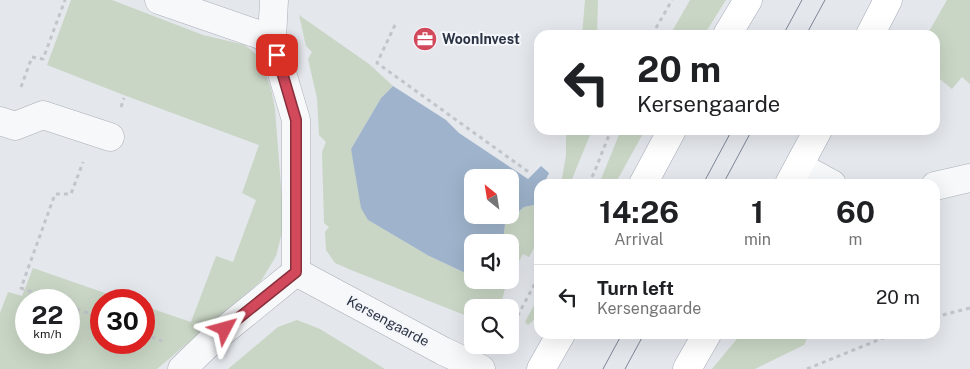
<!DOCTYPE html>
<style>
body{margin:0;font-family:"Public Sans",sans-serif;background:#f2f2f2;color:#202124;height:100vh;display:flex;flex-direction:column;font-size:19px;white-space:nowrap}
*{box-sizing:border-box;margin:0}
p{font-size:16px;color:#757577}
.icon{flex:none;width:28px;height:28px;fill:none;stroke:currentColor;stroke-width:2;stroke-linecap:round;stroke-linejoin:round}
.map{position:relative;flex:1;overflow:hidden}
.details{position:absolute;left:534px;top:179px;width:406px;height:160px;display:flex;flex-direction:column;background:#fff;border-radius:15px;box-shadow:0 5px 20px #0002}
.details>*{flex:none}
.hud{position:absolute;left:534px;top:30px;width:406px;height:105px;border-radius:15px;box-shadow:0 5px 20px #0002;background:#fff;color:#202124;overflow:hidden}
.needle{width:32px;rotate:330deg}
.tools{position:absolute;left:464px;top:169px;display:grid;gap:10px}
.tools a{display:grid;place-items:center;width:55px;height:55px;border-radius:10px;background:#fff;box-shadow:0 5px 20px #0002;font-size:25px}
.speed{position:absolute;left:15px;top:289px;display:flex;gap:10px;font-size:25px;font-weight:700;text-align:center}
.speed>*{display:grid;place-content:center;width:65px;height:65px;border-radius:50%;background:#fff;box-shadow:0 5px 20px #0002;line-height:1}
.speed small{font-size:12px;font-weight:400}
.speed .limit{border:8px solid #d22;background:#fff;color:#111}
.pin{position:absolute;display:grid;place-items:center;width:42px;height:42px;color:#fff;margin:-21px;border-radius:10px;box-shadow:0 2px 8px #0006}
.me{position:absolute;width:55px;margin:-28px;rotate:51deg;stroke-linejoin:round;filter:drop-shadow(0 0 4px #0008)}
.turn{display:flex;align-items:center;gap:18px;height:105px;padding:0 20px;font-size:22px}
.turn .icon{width:65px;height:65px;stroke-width:2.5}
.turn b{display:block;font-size:35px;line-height:42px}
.eta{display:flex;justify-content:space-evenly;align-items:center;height:85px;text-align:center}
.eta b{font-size:30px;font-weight:700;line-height:35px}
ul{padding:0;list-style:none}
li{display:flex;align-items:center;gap:15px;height:65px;padding:0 20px;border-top:1px solid #e0e0e0}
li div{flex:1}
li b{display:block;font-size:19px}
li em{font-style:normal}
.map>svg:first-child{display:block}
.green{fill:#c9d6c5;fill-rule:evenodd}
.water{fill:#9fb4cc;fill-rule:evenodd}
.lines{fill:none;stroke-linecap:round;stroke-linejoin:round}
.minor-casing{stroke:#a9aeb7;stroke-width:29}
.major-casing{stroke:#a3abb8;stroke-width:29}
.path{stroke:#c2c5cb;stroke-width:3;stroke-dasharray:4 4;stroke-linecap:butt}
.minor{stroke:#f7f8fa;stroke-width:28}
.major{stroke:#fff;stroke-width:28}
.tram{stroke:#7d8696;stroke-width:1}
.route-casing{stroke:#882f3b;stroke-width:12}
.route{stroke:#d1495b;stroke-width:9}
.labels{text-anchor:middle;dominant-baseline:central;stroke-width:4;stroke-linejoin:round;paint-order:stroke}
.poi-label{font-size:14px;font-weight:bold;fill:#2b3445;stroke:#f4f6f9;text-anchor:start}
.street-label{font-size:14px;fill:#2b3445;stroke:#f4f6f9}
</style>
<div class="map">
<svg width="970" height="369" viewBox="0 0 970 369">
<rect width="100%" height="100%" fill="#e4e7ec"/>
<!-- green -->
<g class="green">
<path d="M 71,0 L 112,0 L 203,35 L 245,45 L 258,56 L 271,88 L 275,109 L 284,225 L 276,256 L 261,281 L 157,369 L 0,369 L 0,313 L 8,292 L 22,296 L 33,268 L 125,300 L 101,300 L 101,342 L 144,342 L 144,306 L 191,322 L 216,256 L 233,262 L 256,200 L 242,193 L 259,145 L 121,94 L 47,65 ZM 26,300 L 69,300 L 69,342 L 26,342 Z"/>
<path d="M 585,0 L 598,0 L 597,35 L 582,35 Z"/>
<path d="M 690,0 L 726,0 L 704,35 L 670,35 Z"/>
<path d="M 947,0 L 970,0 L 970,84 L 962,77 L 952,89 L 935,75 L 935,35 L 927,35 Z"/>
<path d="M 299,15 L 369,64 L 393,86 L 381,98 L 351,149 L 368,220 L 429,256 L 472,276 L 472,280 L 483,280 L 500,287 L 506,285 L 500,307 L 472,308 L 472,318 L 351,270 L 335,263 L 326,250 L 325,232 L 329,227 L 324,223 L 322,152 L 326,142 L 319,135 L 317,98 L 308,59 L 312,52 L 306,46 Z"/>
<path d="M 567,130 L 589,130 L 590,135 L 570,184 L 561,184 L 566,155 L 566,138 Z"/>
<path d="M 621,130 L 645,130 L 615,184 L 599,184 Z"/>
<path d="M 539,195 L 539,239 L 529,257 L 523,254 L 512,273 L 510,272 L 510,242 L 503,242 L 505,225 L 524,207 L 534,205 Z"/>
<path d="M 539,296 L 539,315 L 528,325 L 525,322 Z"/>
<path d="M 297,320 L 320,329 L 385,369 L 228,369 L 278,327 Z"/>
<path d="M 741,334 L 809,334 L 804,345 L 755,369 L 712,369 Z"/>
</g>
<!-- water -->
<path class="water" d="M 393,86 L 446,120 L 459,133 L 528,179 L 541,166 L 549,173 L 544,184 L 539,184 L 539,195 L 534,205 L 524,207 L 505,224 L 503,242 L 472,242 L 472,276 L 429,256 L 368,220 L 361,208 L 351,149 L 381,98 ZM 472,178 L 510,178 L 510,215 L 472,215 Z"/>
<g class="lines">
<!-- minor casing -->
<g class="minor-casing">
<g id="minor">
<path d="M 159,0 L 272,39 L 296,120 L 296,272"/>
<path d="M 272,39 L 274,0"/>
<path d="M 0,121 L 15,126 L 43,115 L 110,137"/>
<path d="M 799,166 L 832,184"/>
<path d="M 935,186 L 970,178"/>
<path d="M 182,369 L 211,341 L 296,272 L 443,351 L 481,369"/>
</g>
</g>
<!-- major casing -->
<g class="major-casing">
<g id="major">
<path d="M 727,35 L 748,0"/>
<path d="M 870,35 L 888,0"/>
<path d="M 643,184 L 672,130"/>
<path d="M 789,184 L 818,130"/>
<path d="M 541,369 L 561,334"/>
<path d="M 687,369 L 707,334"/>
</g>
</g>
<!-- path -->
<g class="path">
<path d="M 395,25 L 377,63 L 530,173"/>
<path d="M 652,35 L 672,0"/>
<path d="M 21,87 L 32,57 L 43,59 L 65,0"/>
<path d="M 121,107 L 124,98"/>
<path d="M 588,184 L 594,173 L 611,130"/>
<path d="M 54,300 L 21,288 L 55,194 L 71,194 L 83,162"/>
<path d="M 69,306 L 101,318"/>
<path d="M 935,317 L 970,308"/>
<path d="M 510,330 L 539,276"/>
<path d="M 144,334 L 162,341"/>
<path d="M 807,369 L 893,334"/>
</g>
<!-- minor -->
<use href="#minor" class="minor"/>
<!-- major -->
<use href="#major" class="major"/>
<!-- tram -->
<g class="tram">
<path d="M 783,35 L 802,0"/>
<path d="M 806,35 L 825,0"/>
<path d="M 703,184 L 732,130"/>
<path d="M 723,184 L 752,130"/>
<path d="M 603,369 L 622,334"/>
<path d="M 625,369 L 644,334"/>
</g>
</g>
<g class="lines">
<!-- route casing -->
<g class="route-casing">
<path id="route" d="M 225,329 L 296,272 L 296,120 L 277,55"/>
</g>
<!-- route -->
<use href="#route" class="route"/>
</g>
<!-- icons -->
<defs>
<g id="office-disc" transform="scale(1.25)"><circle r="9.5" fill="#d1495b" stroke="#f4f6f9"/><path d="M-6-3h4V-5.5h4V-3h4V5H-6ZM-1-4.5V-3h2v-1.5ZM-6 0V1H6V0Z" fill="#fff"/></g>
</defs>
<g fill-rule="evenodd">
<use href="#office-disc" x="425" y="39"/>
</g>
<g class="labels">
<!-- poi labels -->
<g class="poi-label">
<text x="442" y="39">WoonInvest</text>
</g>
<!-- street labels -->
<g class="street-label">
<text transform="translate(388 321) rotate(28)">Kersengaarde</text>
</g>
</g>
</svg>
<div class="tools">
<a><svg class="needle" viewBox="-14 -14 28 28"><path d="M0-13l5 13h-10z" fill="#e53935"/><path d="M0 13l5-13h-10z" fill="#757577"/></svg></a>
<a><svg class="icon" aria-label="sound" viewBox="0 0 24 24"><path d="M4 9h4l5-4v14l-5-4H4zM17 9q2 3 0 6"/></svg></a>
<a><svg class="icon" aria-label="search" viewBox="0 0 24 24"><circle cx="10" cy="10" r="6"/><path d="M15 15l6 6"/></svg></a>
</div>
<div class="speed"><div>22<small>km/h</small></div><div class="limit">30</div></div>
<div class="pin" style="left:277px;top:55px;background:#d93025"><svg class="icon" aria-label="arrive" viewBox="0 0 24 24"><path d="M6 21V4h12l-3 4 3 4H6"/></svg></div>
<svg class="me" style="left:225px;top:329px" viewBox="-20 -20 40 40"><path d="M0-17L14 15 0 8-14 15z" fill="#d1495b" stroke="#fff" stroke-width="4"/></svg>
<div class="hud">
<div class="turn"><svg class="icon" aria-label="left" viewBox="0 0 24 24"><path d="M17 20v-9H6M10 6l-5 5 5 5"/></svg><div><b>20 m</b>Kersengaarde</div></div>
</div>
<section class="details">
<div class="eta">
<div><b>14:26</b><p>Arrival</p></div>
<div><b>1</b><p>min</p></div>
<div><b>60</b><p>m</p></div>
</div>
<ul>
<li><svg class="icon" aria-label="left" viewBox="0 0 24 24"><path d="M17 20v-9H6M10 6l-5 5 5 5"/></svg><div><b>Turn left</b><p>Kersengaarde</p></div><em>20 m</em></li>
</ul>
</section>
</div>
